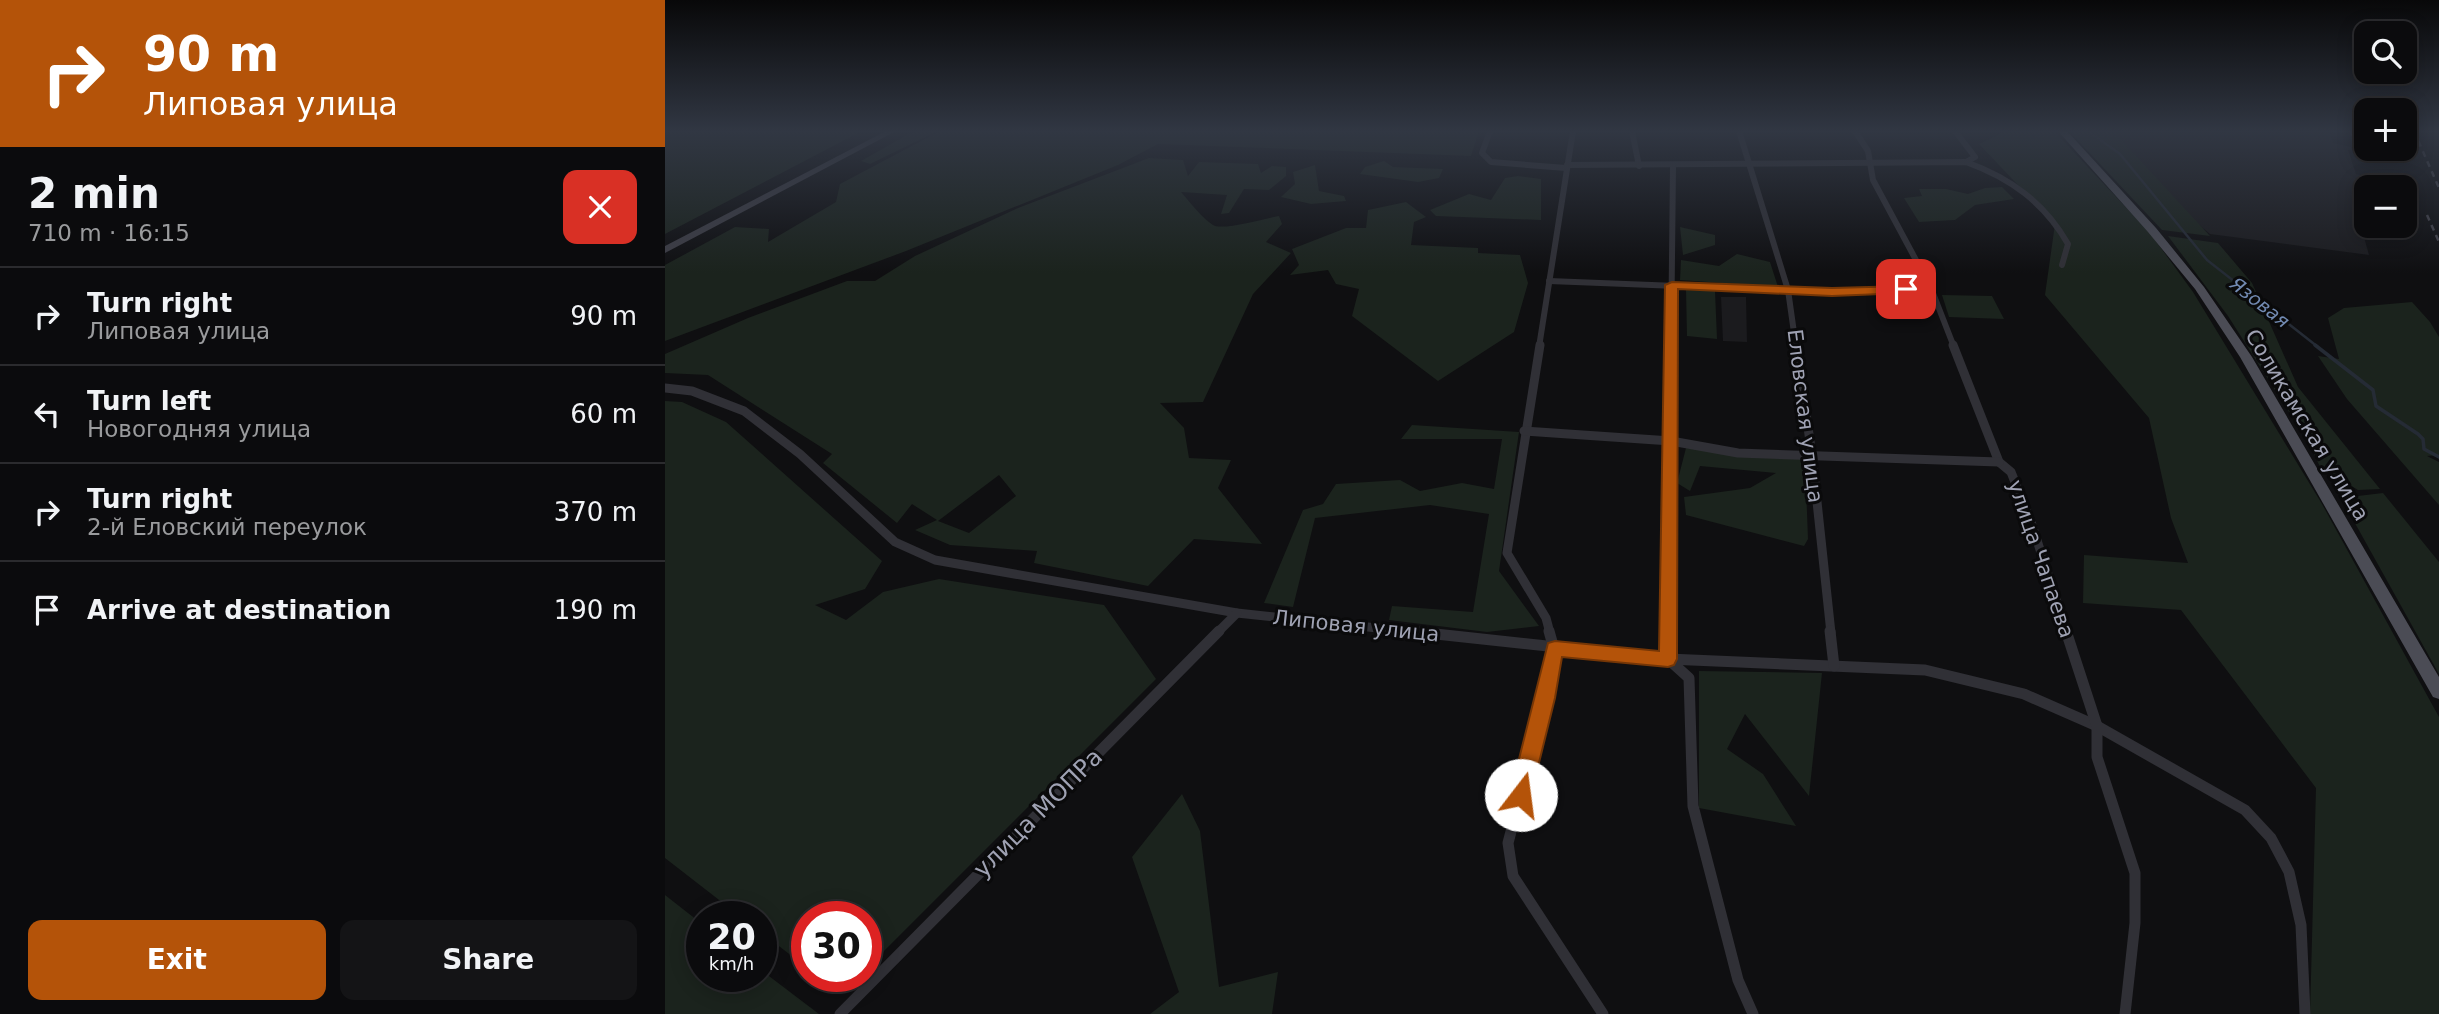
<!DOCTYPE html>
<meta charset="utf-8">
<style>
body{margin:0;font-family:"DejaVu Sans",sans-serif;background:#141416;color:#f1f3f6;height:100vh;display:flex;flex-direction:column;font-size:26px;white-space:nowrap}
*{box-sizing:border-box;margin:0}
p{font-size:23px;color:#9a9b9d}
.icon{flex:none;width:38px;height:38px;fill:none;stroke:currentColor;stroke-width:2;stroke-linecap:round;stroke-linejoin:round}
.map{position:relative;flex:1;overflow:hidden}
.drawer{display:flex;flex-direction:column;background:#0b0b0d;width:665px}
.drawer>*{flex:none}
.banner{background:#b45309;color:#fff;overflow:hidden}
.buttons{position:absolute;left:1689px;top:21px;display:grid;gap:14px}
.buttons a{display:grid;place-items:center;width:63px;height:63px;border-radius:14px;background:#0b0b0d;box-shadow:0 4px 18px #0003,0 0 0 2px #2b2b2e;font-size:35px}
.speed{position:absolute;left:21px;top:901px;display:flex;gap:14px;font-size:35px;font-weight:700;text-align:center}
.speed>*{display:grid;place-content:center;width:91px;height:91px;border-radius:50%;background:#0b0b0d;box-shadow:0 4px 18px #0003,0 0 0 2px #2b2b2e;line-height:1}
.speed small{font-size:18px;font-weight:400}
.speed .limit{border:10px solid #d22;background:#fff;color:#111}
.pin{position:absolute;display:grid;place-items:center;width:60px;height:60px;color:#fff;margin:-30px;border-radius:14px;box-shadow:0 4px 10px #0006}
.me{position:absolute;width:77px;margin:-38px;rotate:15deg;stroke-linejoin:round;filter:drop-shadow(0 0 5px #0008)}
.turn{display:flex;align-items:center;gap:24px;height:147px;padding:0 28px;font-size:32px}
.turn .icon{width:91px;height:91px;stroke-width:2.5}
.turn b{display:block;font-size:49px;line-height:60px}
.round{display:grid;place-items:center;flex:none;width:74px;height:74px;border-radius:14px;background:#141416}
.overview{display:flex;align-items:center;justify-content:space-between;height:119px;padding:0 28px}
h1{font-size:42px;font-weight:700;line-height:52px}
.cta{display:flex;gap:14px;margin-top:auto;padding:14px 28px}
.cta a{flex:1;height:80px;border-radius:14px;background:#b45309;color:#fff;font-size:28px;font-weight:700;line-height:80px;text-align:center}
.cta a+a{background:#141416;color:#f1f3f6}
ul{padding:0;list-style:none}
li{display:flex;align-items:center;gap:21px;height:98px;padding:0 28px;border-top:2px solid #2b2b2e}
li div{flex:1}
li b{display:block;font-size:26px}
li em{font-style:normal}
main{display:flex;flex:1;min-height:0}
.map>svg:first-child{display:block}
.built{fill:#1b1b1e}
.green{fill:#1b231d;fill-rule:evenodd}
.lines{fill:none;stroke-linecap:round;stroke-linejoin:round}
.stream-far1{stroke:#252b35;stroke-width:2.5}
.stream{stroke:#252b35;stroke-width:3.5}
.street-far2{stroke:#303036;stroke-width:6}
.street-far1{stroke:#303036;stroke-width:9}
.street{stroke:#303036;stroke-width:11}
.secondary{fill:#3e3e46;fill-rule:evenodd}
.primary{fill:#4b4c55;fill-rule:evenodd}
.rail{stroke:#47474f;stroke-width:2.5;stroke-dasharray:6 5;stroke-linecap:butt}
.wall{fill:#3f4047}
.building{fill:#4a4b53;stroke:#575862;stroke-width:2}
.route{fill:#b45309;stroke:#753606;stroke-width:2}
.labels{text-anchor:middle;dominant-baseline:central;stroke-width:6;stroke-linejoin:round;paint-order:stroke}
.far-water-label{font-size:19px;font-style:italic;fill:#728ab2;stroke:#0a0a0b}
.street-label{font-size:21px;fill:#9fa2b3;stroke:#0a0a0b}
.near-street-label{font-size:24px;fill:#9fa2b3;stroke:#0a0a0b}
</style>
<main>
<section class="drawer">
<div class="banner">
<div class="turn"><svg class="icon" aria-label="right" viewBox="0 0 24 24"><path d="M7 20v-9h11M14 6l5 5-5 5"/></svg><div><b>90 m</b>Липовая улица</div></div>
</div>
<div class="overview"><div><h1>2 min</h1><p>710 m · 16:15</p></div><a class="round" style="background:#d93025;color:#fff"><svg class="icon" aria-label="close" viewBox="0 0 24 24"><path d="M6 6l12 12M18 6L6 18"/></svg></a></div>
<ul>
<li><svg class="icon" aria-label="right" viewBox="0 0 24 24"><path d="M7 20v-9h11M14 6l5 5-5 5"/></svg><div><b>Turn right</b><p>Липовая улица</p></div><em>90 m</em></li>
<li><svg class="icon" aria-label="left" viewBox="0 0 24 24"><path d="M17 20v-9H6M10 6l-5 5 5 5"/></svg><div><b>Turn left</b><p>Новогодняя улица</p></div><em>60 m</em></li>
<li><svg class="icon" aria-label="right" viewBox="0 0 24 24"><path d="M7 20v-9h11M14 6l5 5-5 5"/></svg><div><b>Turn right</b><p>2-й Еловский переулок</p></div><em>370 m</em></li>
<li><svg class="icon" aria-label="arrive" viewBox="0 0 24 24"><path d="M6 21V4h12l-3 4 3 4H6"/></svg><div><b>Arrive at destination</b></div><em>190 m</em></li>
</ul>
<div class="cta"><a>Exit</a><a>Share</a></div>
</section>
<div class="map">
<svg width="1774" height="1014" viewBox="0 0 1774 1014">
<rect width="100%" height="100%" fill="#0f0f11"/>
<!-- built -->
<g class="built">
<path d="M 1427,131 L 1654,131 L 1665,133 L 1668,143 L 1686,147 L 1687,150 L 1683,150 L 1691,174 L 1699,176 L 1703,187 L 1701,187 L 1701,212 L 1692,212 L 1704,255 L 1545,234 L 1440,148 Z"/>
<path d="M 1056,297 L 1081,297 L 1082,342 L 1058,341 Z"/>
</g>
<!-- green -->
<g class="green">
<path d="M 0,131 L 197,131 L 0,234 Z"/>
<path d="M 249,131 L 273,131 L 205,164 L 196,161 Z"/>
<path d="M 275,131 L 814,131 L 806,156 L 493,144 L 453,165 L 241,251 L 0,341 L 0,265 L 70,227 L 104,229 L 103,242 L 171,202 L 175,184 Z"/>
<path d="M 1341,131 L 1389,131 L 1485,233 L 1528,292 L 1657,504 L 1774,717 L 1774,1014 L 1645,1014 L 1651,788 L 1516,610 L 1418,603 L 1419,555 L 1523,563 L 1506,518 L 1484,418 L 1380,295 L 1390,224 L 1314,144 Z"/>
<path d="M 1404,131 L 1448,131 L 1545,236 L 1497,230 Z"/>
<path d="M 484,158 L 518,160 L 523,176 L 534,162 L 593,164 L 596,173 L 607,166 L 621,167 L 621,176 L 604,190 L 579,189 L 564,213 L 556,214 L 562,195 L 516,192 C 525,202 536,217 548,225 C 557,231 601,218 614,216 L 617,224 L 601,242 L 626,253 L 588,294 L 538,402 L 495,403 L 519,428 L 524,458 L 566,460 L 553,488 L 597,544 L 529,539 L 483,586 L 369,563 L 372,551 L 285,545 L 250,530 L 272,520 L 247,504 L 232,523 L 158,463 L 167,454 L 43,375 L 0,373 L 0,354 L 83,318 L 182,281 L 210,281 L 250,256 L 353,208 ZM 334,475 L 351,496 L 304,533 L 273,521 Z"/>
<path d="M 719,161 L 728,167 L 778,169 L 774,178 L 753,182 L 695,174 L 700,167 Z"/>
<path d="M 650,165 L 654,191 L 679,196 L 681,201 L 646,204 L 616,197 L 630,184 L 628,172 Z"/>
<path d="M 853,176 L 876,179 L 876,220 L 771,216 L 765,210 L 804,194 L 826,200 L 840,178 Z"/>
<path d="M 1337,187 L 1349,199 L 1310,205 L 1290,220 L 1254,222 L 1239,198 L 1257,196 L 1254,189 L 1281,189 L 1303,194 L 1320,188 Z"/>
<path d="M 741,202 L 761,217 L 749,222 L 746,245 L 813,248 L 813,253 L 855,255 L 863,283 L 849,332 L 773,381 L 687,316 L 694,289 L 671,284 L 663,270 L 625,275 L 634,265 L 627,249 L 681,228 L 701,228 L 703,210 Z"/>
<path d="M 1015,227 L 1050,235 L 1050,245 L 1018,255 Z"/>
<path d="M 1503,236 L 1553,243 L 1587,283 L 1633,387 L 1715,489 L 1693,490 L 1655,467 L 1645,445 L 1563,316 Z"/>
<path d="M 1072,254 L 1105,262 L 1113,287 L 1015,280 L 1016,260 L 1054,266 Z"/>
<path d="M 1021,290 L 1050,291 L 1052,339 L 1022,336 Z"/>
<path d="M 1277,295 L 1327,296 L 1339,319 L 1284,317 Z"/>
<path d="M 1747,302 L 1765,322 L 1774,337 L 1774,455 L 1762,456 L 1774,462 L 1774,505 L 1682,399 L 1653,356 L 1674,359 L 1663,318 L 1679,308 Z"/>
<path d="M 0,401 L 17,402 L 61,422 L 217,561 L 200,589 L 150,605 L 181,620 L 218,592 L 274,579 L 439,605 L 491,679 L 201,969 L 201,917 L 142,917 L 142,968 L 96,932 L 96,917 L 76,917 L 0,858 Z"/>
<path d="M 747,425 L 854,432 L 834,571 L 874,626 L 822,632 L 724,620 L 727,606 L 808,612 L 824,514 L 765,505 L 650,518 L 628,607 L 599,603 L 638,510 L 658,504 L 671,484 L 735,480 L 755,491 L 797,483 L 829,489 L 837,439 L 736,439 Z"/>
<path d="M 1021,448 L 1140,459 L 1143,539 L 1139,546 L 1021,515 L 1019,497 L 1085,488 L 1111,473 L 1035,466 L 1025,491 L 1012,483 Z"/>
<path d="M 1718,493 L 1774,562 L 1774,674 L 1676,498 Z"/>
<path d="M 1034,671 L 1157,673 L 1144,796 L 1080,714 L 1062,749 L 1098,774 L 1131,826 L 1034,808 Z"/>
<path d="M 517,794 L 535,831 L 554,987 L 613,972 L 607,1014 L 485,1014 L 514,992 L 467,857 Z"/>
<path d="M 0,895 L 37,924 L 37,976 L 96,976 L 96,970 L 154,1014 L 0,1014 Z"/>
</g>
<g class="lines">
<!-- stream-far1 -->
<path class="stream-far1" d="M 1423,131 L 1455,154 L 1542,260 L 1653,347"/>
<!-- stream -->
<path class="stream" d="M 1650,345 L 1708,390 L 1711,406 L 1753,434 L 1758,439 L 1759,449 L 1774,457"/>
<!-- street-far2 -->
<g class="street-far2">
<path d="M 825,131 L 817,153 L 826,162 L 901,168"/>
<path d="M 967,131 L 974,166"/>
<path d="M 1074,131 L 1123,290 L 1131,347"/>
<path d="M 1190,131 L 1203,151 L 1208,180 L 1266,288 L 1289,347"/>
<path d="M 1290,131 L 1310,157 L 1301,162"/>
<path d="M 902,165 L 1301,162 C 1345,178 1379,202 1403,244 L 1397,265"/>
<path d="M 884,281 L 1167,292 L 1266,288"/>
<path d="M 874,347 L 908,131"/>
<path d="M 1006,347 L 1008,166"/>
</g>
<!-- street-far1 -->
<g class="street-far1">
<path d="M 875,345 L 842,553 L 881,618 L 885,633"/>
<path d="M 1131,345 L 1147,455 L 1166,633"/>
<path d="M 1288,345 L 1334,462 L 1346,472 L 1367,525 L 1402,633"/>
<path d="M 0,388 L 27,391 L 79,411 L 135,454 L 230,542 L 270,560 L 572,613 L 759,633"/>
<path d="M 859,431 L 1006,441 L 1073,453 L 1334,462"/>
<path d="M 552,633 L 572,613"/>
<path d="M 1003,633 L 1006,345"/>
</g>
<!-- street -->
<g class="street">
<path d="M 743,631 L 1003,659 L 1260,670 L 1359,694 L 1432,726 L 1580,810 L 1606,838 L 1624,872 L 1636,925 L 1640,1014"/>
<path d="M 884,631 L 889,649 L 881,698 L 843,843 L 848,876 L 938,1014"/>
<path d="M 1003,631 L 1003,659 L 1024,678 L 1028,806 L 1073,980 L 1088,1014"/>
<path d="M 1165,631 L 1169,666"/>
<path d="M 1401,631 L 1432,726 L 1432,757 L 1470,873 L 1470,923 L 1460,1014"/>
<path d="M 175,1014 L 554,631"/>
</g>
<!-- secondary -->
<path class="secondary" d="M 221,131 L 231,131 L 0,253 L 0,246 Z"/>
<!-- primary -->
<path class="primary" d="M 1393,131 L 1402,131 L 1491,228 L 1539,287 L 1587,357 L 1774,677 L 1774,699 L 1768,697 L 1575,357 L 1530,289 L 1483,232 Z"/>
<!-- rail -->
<g class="rail">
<path d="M 1749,131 L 1774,188"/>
<path d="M 1762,215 L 1774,242"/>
</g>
</g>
<!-- wall -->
<path class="wall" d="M 1684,131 L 1701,131 L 1701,138 L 1686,136 Z"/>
<!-- building -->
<path class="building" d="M 1688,131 L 1701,131 L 1701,134 L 1688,132 Z"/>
<!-- sky -->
<linearGradient id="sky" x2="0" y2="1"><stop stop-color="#080809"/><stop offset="0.48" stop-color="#313743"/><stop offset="1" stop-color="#313743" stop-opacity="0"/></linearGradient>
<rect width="1774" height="273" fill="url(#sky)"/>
<!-- route -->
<path class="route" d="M 1007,282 L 1167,288 L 1241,286 L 1247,289 L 1241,293 L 1167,296 L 1013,289 L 1012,659 L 1009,665 L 1003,667 L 897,657 L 890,698 L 866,795 L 863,802 L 856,804 L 848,802 L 845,795 L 883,643 L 890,641 L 994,651 L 1000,285 Z"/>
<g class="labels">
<!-- far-water labels -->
<g class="far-water-label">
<text transform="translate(1595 302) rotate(38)">Язовая</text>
</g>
<!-- street labels -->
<g class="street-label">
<text transform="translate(1140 416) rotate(83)">Еловская улица</text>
<text transform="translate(1642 425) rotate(59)">Соликамская улица</text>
<text transform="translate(1376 559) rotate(71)">улица Чапаева</text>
<text transform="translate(691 626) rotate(6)">Липовая улица</text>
</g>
<!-- near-street labels -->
<g class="near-street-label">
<text transform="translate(373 813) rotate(-45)">улица МОПРа</text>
</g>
</g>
</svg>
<div class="buttons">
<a><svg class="icon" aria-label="search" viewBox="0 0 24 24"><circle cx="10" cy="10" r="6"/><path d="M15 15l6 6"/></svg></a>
<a>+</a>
<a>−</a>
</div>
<div class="speed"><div>20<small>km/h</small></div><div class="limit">30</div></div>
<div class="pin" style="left:1241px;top:289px;background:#d93025"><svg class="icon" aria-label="arrive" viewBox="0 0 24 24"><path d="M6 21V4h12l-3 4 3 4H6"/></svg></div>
<svg class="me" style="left:856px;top:795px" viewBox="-20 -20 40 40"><circle r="19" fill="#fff"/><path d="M0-13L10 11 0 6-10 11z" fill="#b45309"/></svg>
</div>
</main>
